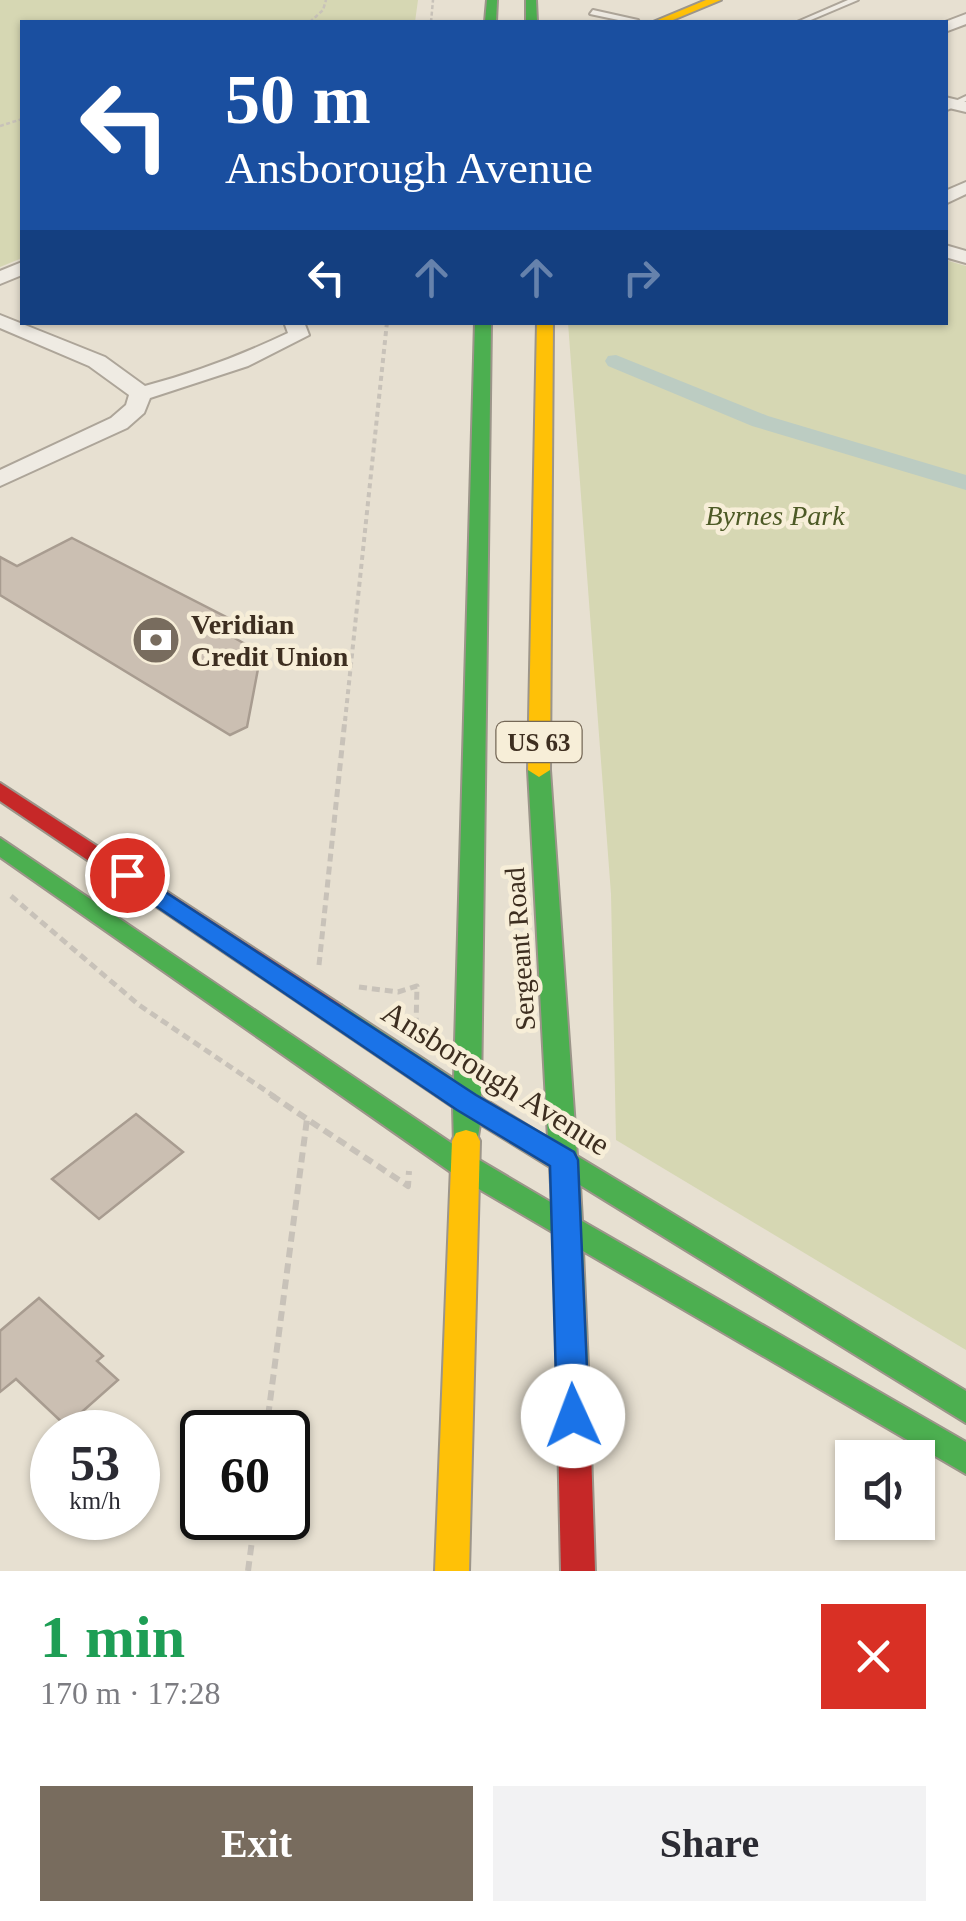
<!DOCTYPE html>
<meta charset="utf-8">
<style>
body{margin:0;font-family:Georgia,serif;background:#f2f2f3;color:#2b2b33;height:100vh;display:flex;flex-direction:column;font-size:38px;white-space:nowrap}
*{box-sizing:border-box;margin:0}
p{font-size:32px;color:#7c7c81}
.icon{flex:none;width:55px;height:55px;fill:none;stroke:currentColor;stroke-width:2;stroke-linecap:round;stroke-linejoin:round}
.map{position:relative;height:1571px;overflow:hidden}
.sheet{display:flex;flex-direction:column;background:#fff;flex:1}
.sheet>*{flex:none}
.top-card{position:absolute;left:20px;top:20px;width:928px;height:305px;border-radius:0px;box-shadow:0 2px 8px #0004;background:#1a4fa0;color:#fff;overflow:hidden}
.fabs{position:absolute;left:835px;top:1440px;display:grid;gap:20px}
.fabs a{display:grid;place-items:center;width:100px;height:100px;border-radius:0px;background:#fff;box-shadow:0 2px 8px #0004;font-size:50px}
.speed{position:absolute;left:30px;top:1410px;display:flex;gap:20px;font-size:50px;font-weight:700;text-align:center}
.speed>*{display:grid;place-content:center;width:130px;height:130px;border-radius:50%;background:#fff;box-shadow:0 2px 8px #0004;line-height:1}
.speed small{font-size:25px;font-weight:400}
.speed .limit{border:5px solid #111;border-radius:15px;background:#fff;color:#111}
.pin{position:absolute;display:grid;place-items:center;width:85px;height:85px;color:#fff;margin:-42px;border:5px solid #fff;border-radius:50%;box-shadow:0 2px 10px #0007}
.me{position:absolute;width:110px;margin:-55px;rotate:358deg;stroke-linejoin:round;filter:drop-shadow(0 0 8px #0008)}
.turn{display:flex;align-items:center;gap:35px;height:210px;padding:0 40px;font-size:45px}
.turn .icon{width:130px;height:130px;stroke-width:2.5}
.turn b{display:block;font-size:70px;line-height:85px}
.lanes{display:flex;align-items:center;height:95px;padding:0 40px;background:#0003;justify-content:center;gap:50px;direction:ltr}
.lanes .off{opacity:.35}
.round{display:grid;place-items:center;flex:none;width:105px;height:105px;border-radius:0px;background:#f2f2f3}
.overview{display:flex;align-items:center;justify-content:space-between;height:170px;padding:0 40px}
h1{font-size:60px;font-weight:700;line-height:75px;color:#1e9e55}
.button{display:flex;gap:20px;margin-top:auto;padding:20px 40px}
.button a{flex:1;height:115px;border-radius:0px;background:#786c5e;color:#fff;font-size:40px;font-weight:700;line-height:115px;text-align:center}
.button a+a{background:#f2f2f3;color:#2b2b33}
.map>svg:first-child{display:block}
.green{fill:#d6d7b3}
.lines{fill:none;stroke-linecap:round;stroke-linejoin:round}
.canal{fill:#bcccc2;fill-rule:evenodd}
.building{fill:#cbbfb2;stroke:#a89c90;stroke-width:2.5}
.lane-casing{stroke:#ada599;stroke-width:4}
.street-casing{stroke:#ada599;stroke-width:4}
.fast-casing{stroke:#9c958a;stroke-width:4}
.slow-casing{stroke:#9c958a;stroke-width:4}
.jam-casing{stroke:#9c958a;stroke-width:4}
.path-far3{stroke:#c8c2b9;stroke-width:2.5;stroke-dasharray:4 2.5;stroke-linecap:butt}
.path-far2{stroke:#c8c2b9;stroke-width:4;stroke-dasharray:5 4;stroke-linecap:butt}
.path-far1{stroke:#c8c2b9;stroke-width:5;stroke-dasharray:8 5;stroke-linecap:butt}
.path{stroke:#c8c2b9;stroke-width:6;stroke-dasharray:10 6;stroke-linecap:butt}
.lane{fill:#efebe3;fill-rule:evenodd}
.street{fill:#efebe3;fill-rule:evenodd}
.fast{fill:#4caf50;fill-rule:evenodd}
.slow{fill:#ffc107;fill-rule:evenodd}
.jam{fill:#c62828;fill-rule:evenodd}
.route{fill:#1a73e8;stroke:#114b97;stroke-width:2.5}
.labels{text-anchor:middle;dominant-baseline:central;stroke-width:9;stroke-linejoin:round;paint-order:stroke}
.shield{fill:#f7eed8;stroke:#756857;stroke-width:2.5}
.shield-label{font-size:25px;font-weight:bold;fill:#3d2e20}
.park-label{font-size:28px;font-style:italic;fill:#4d5a26;stroke:#f7eed8}
.poi-label{font-size:28px;font-weight:bold;fill:#3d2e20;stroke:#f7eed8;text-anchor:start}
.street-label{font-size:28px;fill:#3d2e20;stroke:#f7eed8}
.near-street-label{font-size:32px;fill:#3d2e20;stroke:#f7eed8}
</style>
<div class="map">
<svg width="966" height="1571" viewBox="0 0 966 1571">
<rect width="100%" height="100%" fill="#e7e0d1"/>
<!-- green -->
<g class="green">
<path d="M 0,0 L 418,0 L 415,22 L 22,22 L 22,258 L 0,267 Z"/>
<path d="M 945,260 L 966,266 L 966,1350 L 616,1140 L 611,894 L 568,323 L 945,322 Z"/>
</g>
<g class="lines">
<!-- canal -->
<path class="canal" d="M 616,355 L 768,416 L 966,475 L 966,490 L 752,426 L 608,366 L 605,361 L 608,356 Z"/>
</g>
<!-- building -->
<g class="building">
<path d="M 72,538 L 228,618 L 215,627 L 261,653 L 247,727 L 230,735 L 0,595 L 0,557 L 17,566 Z"/>
<path d="M 136,1114 L 183,1152 L 99,1219 L 52,1179 Z"/>
<path d="M 39,1298 L 103,1356 L 97,1361 L 118,1380 L 66,1426 L 16,1379 L 0,1392 L 0,1331 Z"/>
</g>
<g class="lines">
<!-- lane casing -->
<g class="lane-casing">
<g id="lane">
<path d="M 848,0 L 858,0 L 806,22 L 797,22 Z"/>
<path d="M 593,10 L 638,20 L 639,22 L 628,22 L 590,14 Z"/>
<path d="M 966,96 L 966,101 L 945,111 L 945,106 Z"/>
</g>
</g>
<!-- street casing -->
<g class="street-casing">
<g id="street">
<path d="M 966,14 L 966,24 L 945,32 L 945,22 Z"/>
<path d="M 945,97 L 966,102 L 966,112 L 945,107 Z"/>
<path d="M 966,182 L 966,194 L 945,204 L 945,191 Z"/>
<path d="M 945,245 L 966,251 L 966,263 L 945,257 Z"/>
<path d="M 22,262 L 22,275 L 0,284 L 0,271 Z"/>
<path d="M 0,315 L 105,357 L 145,386 C 194,373 242,355 288,333 L 284,322 L 304,322 L 309,335 L 248,366 L 150,398 L 144,413 L 127,428 L 0,486 L 0,470 L 111,418 L 126,405 L 129,395 L 89,366 L 0,328 Z"/>
</g>
</g>
<!-- fast casing -->
<g class="fast-casing">
<g id="fast">
<path d="M 487,0 L 497,0 L 496,22 L 485,22 Z"/>
<path d="M 526,0 L 536,0 L 537,22 L 526,22 Z"/>
<path d="M 475,322 L 491,322 L 481,1097 L 548,1138 L 528,770 L 539,763 L 550,770 L 577,1156 L 966,1391 L 966,1423 L 580,1185 L 582,1221 L 966,1442 L 966,1474 L 583,1251 L 589,1390 L 584,1400 L 573,1404 L 562,1400 L 557,1390 L 554,1233 L 455,1175 L 0,857 L 0,838 L 454,1145 L 453,1107 L 323,1019 L 319,1012 L 323,1005 L 341,1005 L 454,1079 ZM 480,1124 L 550,1167 L 552,1203 L 464,1151 L 476,1149 Z"/>
</g>
</g>
<!-- slow casing -->
<g class="slow-casing">
<g id="slow">
<path d="M 706,0 L 721,0 L 668,22 L 653,22 Z"/>
<path d="M 537,322 L 553,322 L 550,770 L 539,777 L 528,770 Z"/>
<path d="M 466,1130 L 476,1133 L 480,1141 L 469,1571 L 435,1571 L 452,1141 L 456,1133 Z"/>
</g>
</g>
<!-- jam casing -->
<g class="jam-casing">
<g id="jam">
<path d="M 0,783 L 341,1005 L 345,1012 L 341,1019 L 323,1019 L 0,801 Z"/>
<path d="M 573,1376 L 584,1380 L 589,1390 L 595,1571 L 561,1571 L 557,1390 L 562,1380 Z"/>
</g>
</g>
<!-- path-far3 -->
<g class="path-far3">
<path d="M 310,22 L 323,10 L 326,0"/>
<path d="M 431,22 L 433,0"/>
<path d="M 0,126 L 22,119"/>
</g>
<!-- path-far2 -->
<path class="path-far2" d="M 345,721 L 387,322"/>
<!-- path-far1 -->
<g class="path-far1">
<path d="M 11,896 L 139,1005 L 275,1097"/>
<path d="M 319,965 L 345,719"/>
<path d="M 359,987 L 398,992 L 417,986 L 416,1025"/>
</g>
<!-- path -->
<g class="path">
<path d="M 271,1095 L 307,1119"/>
<path d="M 266,1432 L 307,1119 L 408,1186 L 409,1171"/>
<path d="M 248,1571 L 255,1518"/>
</g>
<!-- lane -->
<use href="#lane" class="lane"/>
<!-- street -->
<use href="#street" class="street"/>
<!-- fast -->
<use href="#fast" class="fast"/>
<!-- slow -->
<use href="#slow" class="slow"/>
<!-- jam -->
<use href="#jam" class="jam"/>
</g>
<!-- route -->
<path class="route" d="M 127,867 L 476,1095 L 574,1152 L 578,1160 L 589,1416 L 585,1427 L 573,1431 L 562,1427 L 557,1416 L 550,1166 L 457,1110 L 119,881 L 115,875 Z"/>
<!-- icons -->
<defs>
<g id="bank-disc" transform="scale(2.5)"><circle r="9.5" fill="#786c5e" stroke="#f7eed8"/><path d="M-6-4H6V4H-6ZM0-2.3a2.3 2.3 0 1 0 0 4.6a2.3 2.3 0 1 0 0-4.6Z" fill="#fff"/></g>
</defs>
<g fill-rule="evenodd">
<use href="#bank-disc" x="156" y="640"/>
</g>
<g class="labels">
<!-- shield labels -->
<rect class="shield" x="496.5" y="722" width="85" height="40" rx="8"/>
<g class="shield-label">
<text x="539" y="742">US 63</text>
</g>
<!-- park labels -->
<g class="park-label">
<text x="775" y="515">Byrnes Park</text>
</g>
<!-- poi labels -->
<g class="poi-label">
<text x="191" y="624">Veridian<tspan x="191" dy="32">Credit Union</tspan></text>
</g>
<!-- street labels -->
<g class="street-label">
<text transform="translate(520 949) rotate(-94)">Sergeant Road</text>
</g>
<!-- near-street labels -->
<g class="near-street-label">
<text transform="translate(496 1078) rotate(32)">Ansborough Avenue</text>
</g>
</g>
</svg>
<div class="fabs">
<a><svg class="icon" aria-label="sound" viewBox="0 0 24 24"><path d="M4 9h4l5-4v14l-5-4H4zM17 9q2 3 0 6"/></svg></a>
</div>
<div class="speed"><div>53<small>km/h</small></div><div class="limit">60</div></div>
<div class="pin" style="left:127px;top:875px;background:#d93025"><svg class="icon" aria-label="arrive" viewBox="0 0 24 24"><path d="M6 21V4h12l-3 4 3 4H6"/></svg></div>
<svg class="me" style="left:573px;top:1416px" viewBox="-20 -20 40 40"><circle r="19" fill="#fff"/><path d="M0-13L10 11 0 6-10 11z" fill="#1a73e8"/></svg>
<div class="top-card">
<div class="turn"><svg class="icon" aria-label="left" viewBox="0 0 24 24"><path d="M17 20v-9H6M10 6l-5 5 5 5"/></svg><div><b>50 m</b>Ansborough Avenue</div></div>
<div class="lanes"><svg class="icon" aria-label="left" viewBox="0 0 24 24"><path d="M17 20v-9H6M10 6l-5 5 5 5"/></svg><svg class="icon off" aria-label="ahead" viewBox="0 0 24 24"><path d="M12 20V5M6 11l6-6 6 6"/></svg><svg class="icon off" aria-label="ahead" viewBox="0 0 24 24"><path d="M12 20V5M6 11l6-6 6 6"/></svg><svg class="icon off" aria-label="right" viewBox="0 0 24 24"><path d="M7 20v-9h11M14 6l5 5-5 5"/></svg></div>
</div>
</div>
<section class="sheet">
<div class="overview"><div><h1>1 min</h1><p>170 m · 17:28</p></div><a class="round" style="background:#d93025;color:#fff"><svg class="icon" aria-label="close" viewBox="0 0 24 24"><path d="M6 6l12 12M18 6L6 18"/></svg></a></div>
<div class="button"><a>Exit</a><a>Share</a></div>
</section>
